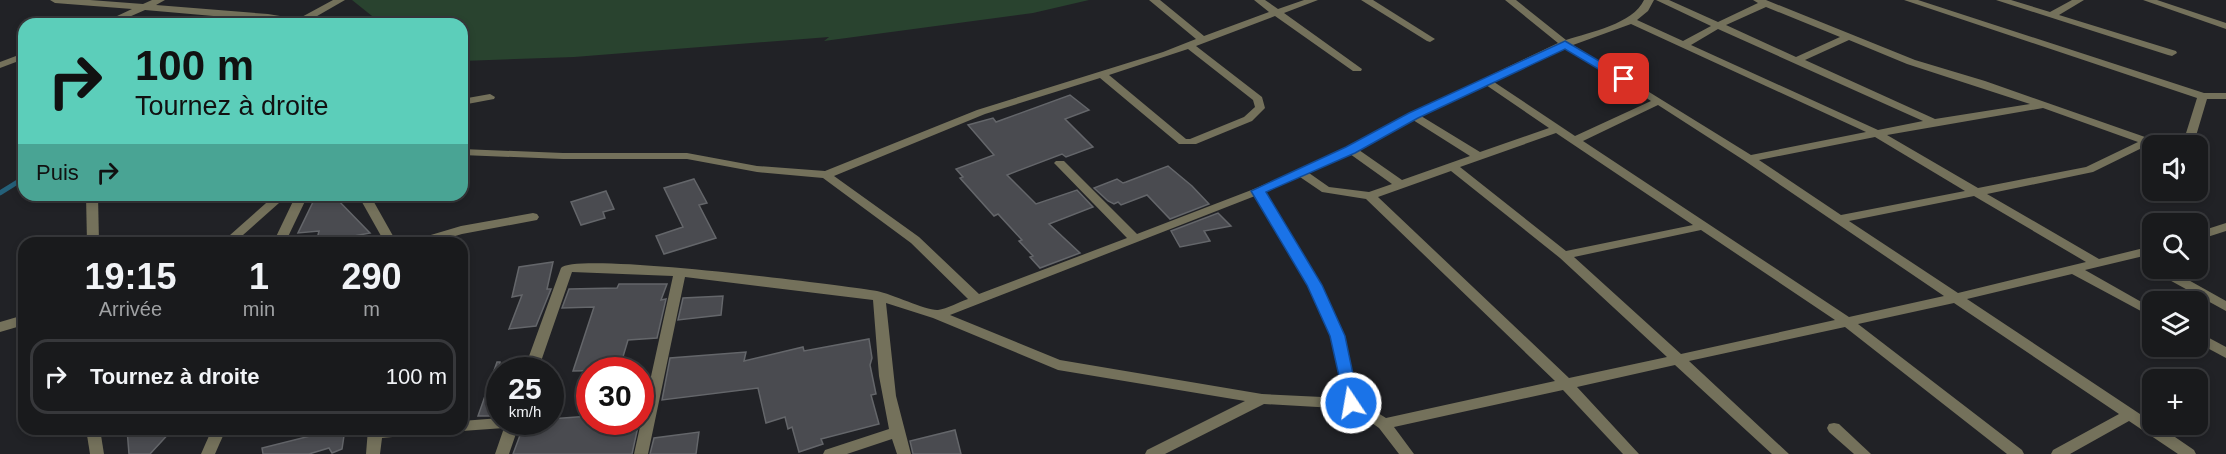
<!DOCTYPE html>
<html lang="fr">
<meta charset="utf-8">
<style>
body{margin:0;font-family:Arial,sans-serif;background:#222325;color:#f1f3f6;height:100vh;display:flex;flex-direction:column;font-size:22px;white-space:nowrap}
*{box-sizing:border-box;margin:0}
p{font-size:20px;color:#9fa1a3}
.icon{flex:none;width:33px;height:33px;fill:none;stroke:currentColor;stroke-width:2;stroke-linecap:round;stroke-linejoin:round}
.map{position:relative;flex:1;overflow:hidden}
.drawer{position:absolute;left:18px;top:237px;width:450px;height:198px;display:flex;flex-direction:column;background:#191a1c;border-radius:18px;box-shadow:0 3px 9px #0003,0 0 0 2px #37383b}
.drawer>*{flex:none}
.banner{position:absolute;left:18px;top:18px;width:450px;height:183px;border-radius:18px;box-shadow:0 3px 9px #0003,0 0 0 2px #37383b;background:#5cceba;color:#111;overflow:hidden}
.tools{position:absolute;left:2142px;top:135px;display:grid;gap:12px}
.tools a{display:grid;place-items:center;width:66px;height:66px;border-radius:12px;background:#191a1c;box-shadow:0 3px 9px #0003,0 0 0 2px #37383b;font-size:30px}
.speed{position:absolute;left:486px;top:357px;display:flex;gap:12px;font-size:30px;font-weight:700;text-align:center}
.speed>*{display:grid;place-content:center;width:78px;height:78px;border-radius:50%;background:#191a1c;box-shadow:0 3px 9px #0003,0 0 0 2px #37383b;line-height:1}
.speed small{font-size:15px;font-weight:400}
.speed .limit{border:9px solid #d22;background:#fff;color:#111}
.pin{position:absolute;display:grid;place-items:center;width:51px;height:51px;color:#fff;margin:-26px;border-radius:12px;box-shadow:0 3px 9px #0006}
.me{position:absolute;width:66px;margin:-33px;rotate:348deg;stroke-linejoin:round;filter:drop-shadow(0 0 4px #0008)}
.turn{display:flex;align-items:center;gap:21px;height:126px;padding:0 18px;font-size:27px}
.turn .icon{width:78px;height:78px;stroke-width:2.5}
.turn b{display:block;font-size:42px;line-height:51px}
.then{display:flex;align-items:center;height:57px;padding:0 18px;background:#0003;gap:12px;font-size:22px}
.eta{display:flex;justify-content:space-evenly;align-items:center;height:102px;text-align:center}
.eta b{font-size:36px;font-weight:700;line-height:42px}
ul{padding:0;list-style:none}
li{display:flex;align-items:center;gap:18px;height:75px;margin:0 12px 9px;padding:0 6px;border:3px solid #37383b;border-radius:18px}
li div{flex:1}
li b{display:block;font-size:22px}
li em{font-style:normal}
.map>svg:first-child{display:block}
.green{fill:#29432f}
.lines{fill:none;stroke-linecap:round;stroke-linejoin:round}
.stream{stroke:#246079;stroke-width:5}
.building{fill:#4a4b50;stroke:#64666a;stroke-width:1.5}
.street{fill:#74715b;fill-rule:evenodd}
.route{fill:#1a73e8;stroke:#114b97;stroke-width:1.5}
</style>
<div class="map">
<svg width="2226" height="454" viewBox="0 0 2226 454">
<rect width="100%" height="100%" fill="#212226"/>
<!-- green -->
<path class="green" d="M 352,0 L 1089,0 L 1033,13 L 824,41 L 829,37 L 574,57 L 462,61 L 462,24 L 382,24 Z"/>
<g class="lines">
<!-- stream -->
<path class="stream" d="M 0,193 L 24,178"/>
</g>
<!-- building -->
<g class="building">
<path d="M 1070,95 L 1089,110 L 1065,119 L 1093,147 L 1066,157 L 1062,154 L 1007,175 L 1036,204 L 1077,190 L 1093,207 L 1049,224 L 1080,253 L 1040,268 L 1030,257 L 1033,256 L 1019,241 L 1022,240 L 998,214 L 994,216 L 960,178 L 963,177 L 956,169 L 994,155 L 968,125 L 993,118 L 996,122 Z"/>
<path d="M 1168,166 L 1192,186 L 1209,204 L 1170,219 L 1147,195 L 1121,205 L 1118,202 L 1114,204 L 1108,201 L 1094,188 L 1117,179 L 1123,183 L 1126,182 Z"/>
<path d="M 694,179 L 707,203 L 699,205 L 716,238 L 664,254 L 656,236 L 683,227 L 664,188 Z"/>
<path d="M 606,191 L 614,209 L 603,212 L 605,218 L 581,225 L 571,202 Z"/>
<path d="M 333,195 L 370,233 L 316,243 L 319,231 L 298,233 L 315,198 Z"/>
<path d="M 1218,213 L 1231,226 L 1204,231 L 1210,241 L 1180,247 L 1171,231 Z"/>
<path d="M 553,262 L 547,289 L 551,289 L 536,326 L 509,329 L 522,295 L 512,297 L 519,267 Z"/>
<path d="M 619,284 L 667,284 L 661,300 L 666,299 L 657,338 L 628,340 L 619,370 L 573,371 L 594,307 L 562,308 L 569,289 L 617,288 Z"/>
<path d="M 723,296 L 721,315 L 678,320 L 683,298 Z"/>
<path d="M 869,339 L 872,358 L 870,365 L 876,394 L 871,395 L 879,424 L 821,439 L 823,444 L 799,452 L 792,427 L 788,429 L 785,417 L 766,423 L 758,388 L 662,400 L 670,358 L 746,352 L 744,361 L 803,347 L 804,351 Z"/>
<path d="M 497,362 L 500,362 L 500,416 L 478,416 Z"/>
<path d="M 590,416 L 590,422 L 639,422 L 632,454 L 513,454 L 525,422 L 550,422 L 550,419 Z"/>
<path d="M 127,429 L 173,429 L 150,454 L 129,454 Z"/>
<path d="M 338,429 L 345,429 L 342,449 L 332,453 L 329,448 L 309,454 L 263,454 L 262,448 Z"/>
<path d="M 955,430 L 961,454 L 913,454 L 910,441 Z"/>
<path d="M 699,432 L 696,454 L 650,454 L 654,438 Z"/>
</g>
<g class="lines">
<!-- street -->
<g class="street">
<path d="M 50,0 L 90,0 L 143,4 L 152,0 L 165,0 L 156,5 L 268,14 L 298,19 L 333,0 L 345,0 L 305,23 L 306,24 L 145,10 L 113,24 L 100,24 L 132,9 L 55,3 Z"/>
<path d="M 1149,0 L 1160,0 L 1204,36 L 1269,12 L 1254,0 L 1265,0 L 1278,9 L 1304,0 L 1318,0 L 1284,13 L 1362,69 L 1361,71 L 1353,71 L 1275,16 L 1196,46 L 1262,97 L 1265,108 L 1252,121 L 1196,144 L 1179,144 L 1100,78 L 985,114 L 834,176 L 919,237 L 979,294 L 1127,238 L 1056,165 L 1054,163 L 1056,161 L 1064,161 L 1137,234 L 1254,189 L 1347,148 L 1409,114 L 1558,43 L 1505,0 L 1516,0 L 1566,40 C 1590,32 1633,24 1644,0 L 1654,0 L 1648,11 L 1637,20 L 1683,41 L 1711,26 L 1656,0 L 1669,0 L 1718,22 L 1758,3 L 1753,0 L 1766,0 L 1915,60 L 1985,81 L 2165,144 L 2166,146 L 2148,145 L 2093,172 L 1987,194 L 2099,259 L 2152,246 L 2152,254 L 2085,270 L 2152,308 L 2152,317 L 2072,274 L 1967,299 L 2152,422 L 2152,424 L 2156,424 L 2194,450 L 2196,454 L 2178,454 L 2129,421 L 2070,454 L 2051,454 L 2053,450 L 2119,414 L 1954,303 L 1858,324 L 2022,450 L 2024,454 L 2007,454 L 1845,327 L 1689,361 L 1789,454 L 1772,454 L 1675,365 L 1577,387 L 1639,454 L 1623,454 L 1563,390 L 1394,427 L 1414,454 L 1399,454 L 1379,428 L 1352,409 L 1264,404 L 1165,454 L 1145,454 L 1147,450 L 1245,401 L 1058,370 L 933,318 L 886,303 L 896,396 L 911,454 L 897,454 L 892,439 L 847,454 L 823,454 L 825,450 L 889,429 L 879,376 L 873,300 L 685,277 L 648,454 L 634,454 L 673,276 L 572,272 L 538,370 L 524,370 L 561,268 C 576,251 840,285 877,291 C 892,294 927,311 938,310 C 947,309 959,302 968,299 L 911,243 L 823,178 L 757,172 L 687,159 L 563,159 L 462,155 L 462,149 L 563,153 L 687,153 L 757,166 L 825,171 L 977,110 L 1163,52 L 1196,39 ZM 1766,7 L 1840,37 L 1796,57 L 1726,25 ZM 1631,24 L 1866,132 L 1751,155 L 1573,45 ZM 1718,29 L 1923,121 L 1878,130 L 1691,45 ZM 1849,40 L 1907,64 L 2030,104 L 1935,119 L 1805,60 ZM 1565,48 L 1639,93 L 1651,101 L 1575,136 L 1494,82 ZM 1188,49 L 1253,100 L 1255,107 L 1244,117 L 1190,139 L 1186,139 L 1109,75 ZM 1486,85 L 1549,128 L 1480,152 L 1421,116 ZM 1658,105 L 1745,161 L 1944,296 L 1849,317 L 1583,141 ZM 2043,108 L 2138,142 L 2086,167 L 1978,188 L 1887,135 ZM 1413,120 L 1470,156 L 1402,180 L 1359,150 ZM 1556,133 L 1693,225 L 1566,251 L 1460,167 ZM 1875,137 L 1965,191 L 1841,215 L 1759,160 ZM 1350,154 L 1392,184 L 1369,192 L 1329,187 L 1309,173 ZM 1451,171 L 1560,258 L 1667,357 L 1569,378 L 1378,197 ZM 1300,177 L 1322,192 L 1366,199 L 1555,381 L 1386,418 L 1357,400 L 1345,336 L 1320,284 L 1265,192 ZM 1255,196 L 1308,284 L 1331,336 L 1343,398 L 1262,394 L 1060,360 L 950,315 ZM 1974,196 L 2086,262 L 1958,293 L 1849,221 ZM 1701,230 L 1835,320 L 1681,354 L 1574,257 Z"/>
<path d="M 1361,0 L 1373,0 L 1435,39 L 1430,42 L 1427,41 Z"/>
<path d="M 1904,0 L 1918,0 L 2204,93 L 2226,93 L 2226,99 L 2207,99 L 2193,146 L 2182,146 L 2197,98 Z"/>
<path d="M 1996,0 L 2011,0 L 2050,12 L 2072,0 L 2084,0 L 2059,15 L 2176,51 L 2177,53 L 2172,56 L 2168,55 Z"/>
<path d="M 2143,0 L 2157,0 L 2226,23 L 2226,29 Z"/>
<path d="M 24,53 L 24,59 L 0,68 L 0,62 Z"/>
<path d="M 490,94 L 495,97 L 494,99 L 462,105 L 462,99 Z"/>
<path d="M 86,195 L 98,195 L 99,243 L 87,243 Z"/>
<path d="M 275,195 L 288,195 L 234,243 L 221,243 Z"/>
<path d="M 296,195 L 308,195 L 285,243 L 273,243 Z"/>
<path d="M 358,195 L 370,195 L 397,243 L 385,243 Z"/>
<path d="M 533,213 L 537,214 L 539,217 L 537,220 L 462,234 L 431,243 L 412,243 L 414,240 L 461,226 Z"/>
<path d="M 2226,223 L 2226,231 L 2198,240 L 2198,232 Z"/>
<path d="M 2152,265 L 2152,268 L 2167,268 L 2226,301 L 2226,311 L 2153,271 L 2151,268 Z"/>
<path d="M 24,315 L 24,325 L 0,332 L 0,322 Z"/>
<path d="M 2198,332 L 2226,347 L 2226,358 L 2198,343 Z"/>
<path d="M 500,418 L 500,422 L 520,422 L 509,454 L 495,454 L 504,428 L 462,431 L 456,429 L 462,429 L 462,421 Z"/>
<path d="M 1834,423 L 1839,424 L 1871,454 L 1854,454 L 1829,432 L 1827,428 L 1829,424 Z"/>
<path d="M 86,429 L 100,429 L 104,454 L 90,454 Z"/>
<path d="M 212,429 L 226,429 L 215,454 L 201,454 Z"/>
<path d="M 368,429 L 431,429 L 429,433 L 424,434 L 382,438 L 380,454 L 366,454 Z"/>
</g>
</g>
<!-- route -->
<path class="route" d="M 1565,41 L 1630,79 L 1628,82 L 1620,82 L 1565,49 L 1418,118 L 1355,153 L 1266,192 L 1322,285 L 1345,336 L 1359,403 L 1357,407 L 1346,407 L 1330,336 L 1307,285 L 1251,191 L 1346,147 L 1409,113 Z"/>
</svg>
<div class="tools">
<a><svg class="icon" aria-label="sound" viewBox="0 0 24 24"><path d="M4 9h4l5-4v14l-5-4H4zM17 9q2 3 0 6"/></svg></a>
<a><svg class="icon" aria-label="search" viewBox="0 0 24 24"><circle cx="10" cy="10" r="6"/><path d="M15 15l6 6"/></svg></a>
<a><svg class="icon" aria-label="layers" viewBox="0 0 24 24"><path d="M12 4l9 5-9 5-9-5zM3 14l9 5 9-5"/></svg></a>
<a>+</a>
</div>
<div class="speed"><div>25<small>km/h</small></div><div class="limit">30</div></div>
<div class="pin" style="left:1624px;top:79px;background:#d93025"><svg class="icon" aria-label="arrive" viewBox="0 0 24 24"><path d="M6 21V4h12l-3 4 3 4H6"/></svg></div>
<svg class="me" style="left:1351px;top:403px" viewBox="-20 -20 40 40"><circle r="17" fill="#1a73e8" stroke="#fff" stroke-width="3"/><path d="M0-11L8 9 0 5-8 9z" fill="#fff"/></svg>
<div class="banner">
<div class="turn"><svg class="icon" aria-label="right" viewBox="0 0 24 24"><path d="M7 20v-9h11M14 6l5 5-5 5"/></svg><div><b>100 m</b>Tournez à droite</div></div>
<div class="then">Puis<svg class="icon" aria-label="right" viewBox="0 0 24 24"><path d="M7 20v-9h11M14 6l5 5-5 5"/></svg></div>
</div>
<section class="drawer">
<div class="eta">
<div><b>19:15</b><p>Arrivée</p></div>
<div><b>1</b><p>min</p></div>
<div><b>290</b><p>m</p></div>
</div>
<ul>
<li><svg class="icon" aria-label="right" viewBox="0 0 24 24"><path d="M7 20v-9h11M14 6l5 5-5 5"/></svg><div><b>Tournez à droite</b></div><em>100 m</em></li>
</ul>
</section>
</div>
